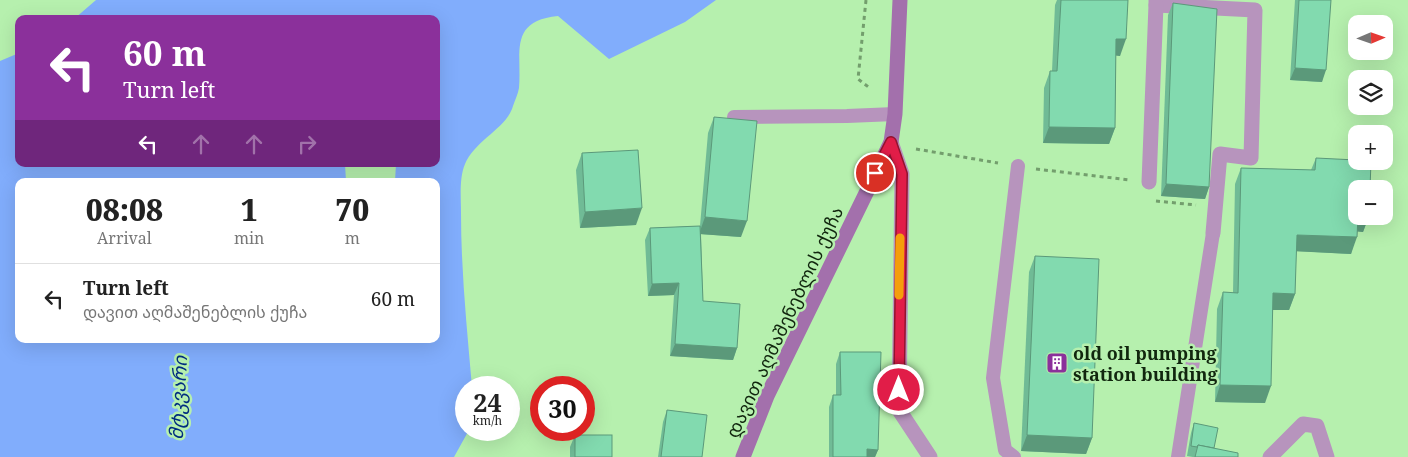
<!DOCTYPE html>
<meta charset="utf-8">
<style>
body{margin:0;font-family:"Noto Serif","Noto Sans Georgian",serif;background:#f2f2f2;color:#222;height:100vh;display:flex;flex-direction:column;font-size:19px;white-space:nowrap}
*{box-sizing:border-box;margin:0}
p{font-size:16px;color:#767676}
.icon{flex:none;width:28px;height:28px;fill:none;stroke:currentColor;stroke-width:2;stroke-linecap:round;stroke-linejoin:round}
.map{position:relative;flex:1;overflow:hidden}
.drawer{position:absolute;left:15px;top:178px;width:425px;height:165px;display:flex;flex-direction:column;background:#fff;border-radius:10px;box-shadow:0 5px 20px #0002}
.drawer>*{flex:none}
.guide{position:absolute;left:15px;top:15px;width:425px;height:152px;border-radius:10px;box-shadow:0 5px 20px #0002;background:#8b309b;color:#fff;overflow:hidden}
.needle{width:32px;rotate:88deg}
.fabs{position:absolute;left:1348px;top:15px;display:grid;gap:10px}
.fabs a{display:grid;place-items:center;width:45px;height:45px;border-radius:10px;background:#fff;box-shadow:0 5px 20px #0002;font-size:25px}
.speed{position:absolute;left:455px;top:376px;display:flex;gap:10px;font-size:25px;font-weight:700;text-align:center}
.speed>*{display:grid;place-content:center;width:65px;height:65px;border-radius:50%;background:#fff;box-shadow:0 5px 20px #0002;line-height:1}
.speed small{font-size:12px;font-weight:400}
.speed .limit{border:8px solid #d22;background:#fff;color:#111}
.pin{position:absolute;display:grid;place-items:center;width:42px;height:42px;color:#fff;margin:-21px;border:2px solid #fff;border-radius:50%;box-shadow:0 1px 5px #0007}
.me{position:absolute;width:55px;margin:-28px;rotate:0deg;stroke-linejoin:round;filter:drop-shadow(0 0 4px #0008)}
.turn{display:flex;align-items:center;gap:18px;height:105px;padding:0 25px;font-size:22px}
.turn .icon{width:65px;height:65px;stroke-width:2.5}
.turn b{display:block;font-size:35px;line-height:42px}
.lanes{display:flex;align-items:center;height:48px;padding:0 25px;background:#0003;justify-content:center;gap:25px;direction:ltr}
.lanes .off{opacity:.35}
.eta{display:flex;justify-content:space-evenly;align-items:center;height:85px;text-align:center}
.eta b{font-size:30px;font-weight:800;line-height:35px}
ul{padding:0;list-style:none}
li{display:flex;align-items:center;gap:15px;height:70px;padding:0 25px;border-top:1px solid #e0e0e0}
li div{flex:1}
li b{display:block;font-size:19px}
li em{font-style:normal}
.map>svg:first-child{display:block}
.water{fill:#81adfc}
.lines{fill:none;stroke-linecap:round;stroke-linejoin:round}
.path{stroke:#739e6d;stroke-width:3;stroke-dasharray:4 4;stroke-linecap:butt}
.service{stroke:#b794bd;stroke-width:14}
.minor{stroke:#b794bd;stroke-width:15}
.secondary{stroke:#a370ac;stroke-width:15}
.wall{fill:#70bb96}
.shaded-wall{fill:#5b997a}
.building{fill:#82daaf;stroke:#5b997a}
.route-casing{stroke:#92132f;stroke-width:12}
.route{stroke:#e11d48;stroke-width:9}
.slow{stroke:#f59e0b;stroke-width:9}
.labels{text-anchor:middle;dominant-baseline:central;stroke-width:5;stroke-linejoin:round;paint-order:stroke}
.street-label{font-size:18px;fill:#11260e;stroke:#b6f0ae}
.poi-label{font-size:18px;font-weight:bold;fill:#11260e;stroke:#b6f0ae;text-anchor:start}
.water-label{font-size:19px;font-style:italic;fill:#002c80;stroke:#b6f0ae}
</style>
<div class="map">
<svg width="1408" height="457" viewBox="0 0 1408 457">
<rect width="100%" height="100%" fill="#b6f0ae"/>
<!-- water -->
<path class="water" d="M 96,0 L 716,0 L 685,22 L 609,59 L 558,16 C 508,21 522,53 519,88 C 518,94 515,100 513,106 C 507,128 475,140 465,164 C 459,178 461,198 461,213 C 461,271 467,329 472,387 L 466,388 L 466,430 L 469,430 L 454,457 L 0,457 L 0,61 L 19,53 L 19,164 L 345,164 L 346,181 L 19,181 L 19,339 L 436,339 L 436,181 L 395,181 L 396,164 L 436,164 L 436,19 L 74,19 Z"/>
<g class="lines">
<!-- path -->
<g class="path">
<path d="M 866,0 L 858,79 L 871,89"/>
<path d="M 916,149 L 998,163"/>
<path d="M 1036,169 L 1130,180"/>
<path d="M 1156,201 L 1196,205"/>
</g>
<!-- service -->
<g class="service">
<path d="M 734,117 L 847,116 L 895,114"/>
<path d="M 1014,457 L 1005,450 L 993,378 L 1018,166"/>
<path d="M 1178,457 L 1213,233"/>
</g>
<!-- minor -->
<g class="minor">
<path d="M 1156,0 L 1156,5 L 1255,10 L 1251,158 L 1220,154 L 1213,233"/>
<path d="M 891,142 L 902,174 L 899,410 L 930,457"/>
<path d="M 1149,182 L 1156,5"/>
<path d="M 1270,457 L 1303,424 L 1317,426 L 1327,457"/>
</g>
<!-- secondary -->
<path class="secondary" d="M 743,457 L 767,396 L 891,142 L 895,114 L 900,0"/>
</g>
<!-- wall -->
<g class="wall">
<path d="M 1057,0 L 1128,0 L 1120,56 L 1116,55 L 1115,128 L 1109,144 L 1043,143 L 1044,88 L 1050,71 L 1052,71 L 1055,5 Z"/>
<path d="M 1295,0 L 1331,0 L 1322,82 L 1290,80 Z"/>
<path d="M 1173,3 L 1209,187 L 1205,199 L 1161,196 L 1168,15 Z"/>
<path d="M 714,117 L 741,237 L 701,234 L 703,301 L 737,348 L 733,360 L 670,356 L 674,295 L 648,296 L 645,240 L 650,228 L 700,226 L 708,133 Z"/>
<path d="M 582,153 L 636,225 L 580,228 L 576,170 Z"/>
<path d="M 1316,158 L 1356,216 L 1369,216 L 1363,232 L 1357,231 L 1351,254 L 1296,251 L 1295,294 L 1289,310 L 1273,310 L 1265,403 L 1215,402 L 1217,309 L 1223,292 L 1233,293 L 1235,184 L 1241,168 L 1311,170 Z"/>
<path d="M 1035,256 L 1092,438 L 1086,454 L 1021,451 L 1029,272 Z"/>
<path d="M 840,352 L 878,450 L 875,457 L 829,457 L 829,407 L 833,395 L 836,395 L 836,364 Z"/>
<path d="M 667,410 L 702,457 L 658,457 L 663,422 Z"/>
<path d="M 1194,423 L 1214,448 L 1238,457 L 1193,457 L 1187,456 L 1191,433 Z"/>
<path d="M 575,435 L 612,457 L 570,457 L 570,447 Z"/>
</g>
<!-- shaded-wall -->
<g class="shaded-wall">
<path d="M 1116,39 L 1126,39 L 1120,56 L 1110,55 Z"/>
<path d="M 1295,68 L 1326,70 L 1322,82 L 1290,80 Z"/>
<path d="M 1049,127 L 1115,128 L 1109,144 L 1043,143 Z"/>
<path d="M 1166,184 L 1209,187 L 1205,199 L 1161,196 Z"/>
<path d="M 642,208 L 636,225 L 580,228 L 585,212 Z"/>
<path d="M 1357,216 L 1369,216 L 1363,232 L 1352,231 Z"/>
<path d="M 705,217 L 747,221 L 741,237 L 699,234 Z"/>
<path d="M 1297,235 L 1357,237 L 1351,254 L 1291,251 Z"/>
<path d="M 679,283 L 674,295 L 648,296 L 652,284 Z"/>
<path d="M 1273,293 L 1295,294 L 1289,310 L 1267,310 Z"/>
<path d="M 675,344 L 737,348 L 733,360 L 670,356 Z"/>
<path d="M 1220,385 L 1271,386 L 1265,403 L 1215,402 Z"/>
<path d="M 1027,435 L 1092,438 L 1086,454 L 1021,451 Z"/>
<path d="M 867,449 L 878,450 L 875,457 L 864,457 Z"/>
</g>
<!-- building -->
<g class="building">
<path d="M 1061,0 L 1128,0 L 1126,39 L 1116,39 L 1115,128 L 1049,127 L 1050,71 L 1057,71 Z"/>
<path d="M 1299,0 L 1331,0 L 1326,70 L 1295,68 Z"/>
<path d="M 1173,3 L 1217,9 L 1209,187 L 1166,184 Z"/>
<path d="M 714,117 L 757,121 L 747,221 L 705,217 Z"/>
<path d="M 638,150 L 642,208 L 585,212 L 582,153 Z"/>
<path d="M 1316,158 L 1356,160 L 1356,161 L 1371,161 L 1370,189 L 1356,189 L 1356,216 L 1358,216 L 1357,237 L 1297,235 L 1295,294 L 1273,293 L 1271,386 L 1220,385 L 1223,292 L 1238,293 L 1241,168 L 1315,170 Z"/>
<path d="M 700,226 L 703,301 L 740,304 L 737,348 L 675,344 L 679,283 L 652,284 L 650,228 Z"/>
<path d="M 1035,256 L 1099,259 L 1092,438 L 1027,435 Z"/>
<path d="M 840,352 L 881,352 L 878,450 L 867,449 L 867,457 L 833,457 L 833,395 L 841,395 Z"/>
<path d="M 667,410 L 707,415 L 702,457 L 661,457 Z"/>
<path d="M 1194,423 L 1218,428 L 1214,448 L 1198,445 L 1197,447 L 1191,446 Z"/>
<rect x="575" y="435" width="37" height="22"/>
<path d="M 1198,445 L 1238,453 L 1238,457 L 1195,457 Z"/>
</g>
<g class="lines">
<!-- route casing -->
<g class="route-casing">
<path id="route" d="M 875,173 L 891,142 L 902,174 L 899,390"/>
</g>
<!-- route -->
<use href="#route" class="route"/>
<!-- slow -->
<path class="slow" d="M 899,295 L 900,238"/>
</g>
<!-- icons -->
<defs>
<g id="building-square" transform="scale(1.125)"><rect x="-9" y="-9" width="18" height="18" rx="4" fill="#8b309b" stroke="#b6f0ae"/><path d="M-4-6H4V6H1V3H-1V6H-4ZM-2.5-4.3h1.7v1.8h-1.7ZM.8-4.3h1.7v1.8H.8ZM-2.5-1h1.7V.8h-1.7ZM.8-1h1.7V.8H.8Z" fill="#fff"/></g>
</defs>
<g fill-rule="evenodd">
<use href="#building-square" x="1057" y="363"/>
</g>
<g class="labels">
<!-- street labels -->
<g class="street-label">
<text transform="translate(784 322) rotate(-65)">დავით აღმაშენებლის ქუჩა</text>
</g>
<!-- poi labels -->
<g class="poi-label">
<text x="1073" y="353">old oil pumping<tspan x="1073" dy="21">station building</tspan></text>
</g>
<!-- water labels -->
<g class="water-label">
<text transform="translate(178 398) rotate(-87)">მტკვარი</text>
</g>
</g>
</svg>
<div class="fabs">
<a><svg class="needle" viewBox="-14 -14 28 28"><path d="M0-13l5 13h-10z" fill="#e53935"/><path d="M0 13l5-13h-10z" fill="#767676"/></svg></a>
<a><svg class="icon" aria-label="layers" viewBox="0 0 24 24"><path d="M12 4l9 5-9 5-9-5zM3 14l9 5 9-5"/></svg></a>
<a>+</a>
<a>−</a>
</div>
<div class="speed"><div>24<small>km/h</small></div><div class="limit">30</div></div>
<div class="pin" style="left:875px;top:173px;background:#d93025"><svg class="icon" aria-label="arrive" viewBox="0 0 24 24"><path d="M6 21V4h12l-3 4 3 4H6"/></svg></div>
<svg class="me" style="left:899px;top:390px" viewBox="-20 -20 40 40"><circle r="17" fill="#e11d48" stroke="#fff" stroke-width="3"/><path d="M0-11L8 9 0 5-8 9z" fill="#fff"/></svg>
<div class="guide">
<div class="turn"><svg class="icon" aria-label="left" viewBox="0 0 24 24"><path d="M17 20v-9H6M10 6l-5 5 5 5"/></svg><div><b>60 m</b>Turn left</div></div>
<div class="lanes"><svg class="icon" aria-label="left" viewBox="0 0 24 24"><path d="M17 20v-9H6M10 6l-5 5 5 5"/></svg><svg class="icon off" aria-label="ahead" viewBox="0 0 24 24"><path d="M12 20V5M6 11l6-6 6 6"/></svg><svg class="icon off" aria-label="ahead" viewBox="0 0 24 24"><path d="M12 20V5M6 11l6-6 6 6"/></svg><svg class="icon off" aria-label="right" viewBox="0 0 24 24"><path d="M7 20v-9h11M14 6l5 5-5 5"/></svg></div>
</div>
<section class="drawer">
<div class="eta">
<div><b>08:08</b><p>Arrival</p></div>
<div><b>1</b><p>min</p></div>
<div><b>70</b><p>m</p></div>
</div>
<ul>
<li><svg class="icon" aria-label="left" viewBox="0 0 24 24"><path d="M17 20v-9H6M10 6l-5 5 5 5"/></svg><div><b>Turn left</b><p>დავით აღმაშენებლის ქუჩა</p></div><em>60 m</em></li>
</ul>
</section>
</div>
